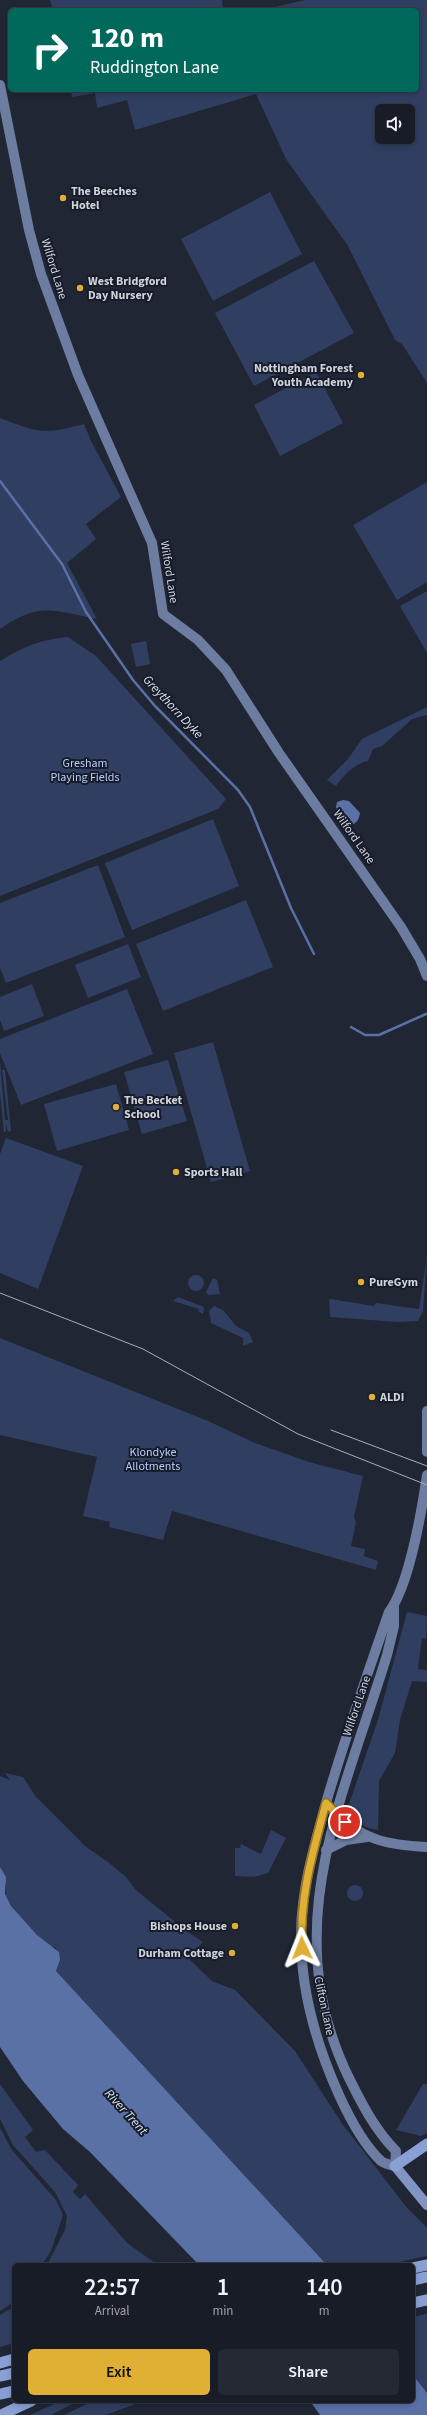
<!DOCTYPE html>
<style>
body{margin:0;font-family:"Source Sans 3",sans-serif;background:#252933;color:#f1f3f6;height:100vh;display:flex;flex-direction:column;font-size:15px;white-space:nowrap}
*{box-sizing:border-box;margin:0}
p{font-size:13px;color:#9fa1a7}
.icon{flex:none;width:22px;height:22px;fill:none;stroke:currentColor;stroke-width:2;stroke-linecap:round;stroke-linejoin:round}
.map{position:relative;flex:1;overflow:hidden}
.side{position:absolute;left:12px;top:2263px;width:403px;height:140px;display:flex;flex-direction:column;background:#181c27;border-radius:6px;box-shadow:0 2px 6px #0003,0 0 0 1px #363a44}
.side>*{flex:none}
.top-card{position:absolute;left:8px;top:8px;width:411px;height:84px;border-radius:6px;box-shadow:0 2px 6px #0003,0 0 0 1px #363a44;background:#00695c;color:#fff;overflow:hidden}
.controls{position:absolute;left:375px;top:104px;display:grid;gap:8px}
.controls a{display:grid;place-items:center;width:40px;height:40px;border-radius:6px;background:#181c27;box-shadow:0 2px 6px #0003,0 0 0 1px #363a44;font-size:20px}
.pin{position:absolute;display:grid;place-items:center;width:34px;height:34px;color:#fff;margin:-17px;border:2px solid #fff;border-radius:50%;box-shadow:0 1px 4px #0007}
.me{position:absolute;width:44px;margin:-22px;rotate:358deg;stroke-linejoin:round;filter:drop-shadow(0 0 3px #0008)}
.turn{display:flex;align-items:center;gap:14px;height:84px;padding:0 16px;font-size:18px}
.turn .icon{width:52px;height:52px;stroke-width:2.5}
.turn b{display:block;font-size:28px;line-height:34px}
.eta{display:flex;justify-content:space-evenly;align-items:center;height:68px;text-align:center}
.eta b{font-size:24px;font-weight:600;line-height:28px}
.action{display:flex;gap:8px;margin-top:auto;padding:8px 16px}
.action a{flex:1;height:46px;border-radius:6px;background:#e0b034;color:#111;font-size:16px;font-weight:600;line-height:46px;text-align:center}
.action a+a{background:#252933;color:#f1f3f6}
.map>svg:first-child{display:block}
.green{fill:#303e61;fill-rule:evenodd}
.water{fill:#5a71a6}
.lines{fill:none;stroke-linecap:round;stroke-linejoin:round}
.stream{stroke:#5a71a6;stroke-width:2.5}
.secondary{stroke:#6d7da1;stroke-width:10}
.primary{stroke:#8095c3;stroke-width:10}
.trunk{stroke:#88a0d3;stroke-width:11}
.tram{stroke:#a9aeb8;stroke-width:1}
.route-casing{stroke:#927222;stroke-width:10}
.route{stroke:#e0b034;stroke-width:7}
.poi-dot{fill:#e0b034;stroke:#171c2a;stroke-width:1.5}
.labels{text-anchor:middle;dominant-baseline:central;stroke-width:4;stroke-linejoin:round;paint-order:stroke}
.poi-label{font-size:12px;font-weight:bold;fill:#cfd3dc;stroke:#171c2a;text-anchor:start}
.street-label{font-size:12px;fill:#cfd3dc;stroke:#171c2a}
.park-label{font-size:12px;fill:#b9cefd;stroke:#171c2a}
.water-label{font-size:13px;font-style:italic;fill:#d8e0f0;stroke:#171c2a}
</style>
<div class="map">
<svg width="427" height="2415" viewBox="0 0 427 2415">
<rect width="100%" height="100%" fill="#202634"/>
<!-- green -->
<g class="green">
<path d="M 50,0 L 222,0 L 223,10 L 53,10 Z"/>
<path d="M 305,0 L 427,0 L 427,383 L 402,344 L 395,340 L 348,246 L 286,159 L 256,94 L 135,130 L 127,100 L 97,108 L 95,93 L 72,97 L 71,90 L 417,90 L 417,10 L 262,10 ZM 382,111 L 408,111 L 408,137 L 382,137 Z"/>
<path d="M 270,192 L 302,254 L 213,301 L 181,239 Z"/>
<path d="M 314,261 L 354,333 L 254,386 L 215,313 Z"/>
<path d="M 316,372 L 343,423 L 280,456 L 254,405 Z"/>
<path d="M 0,418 C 40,433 42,435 84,424 L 91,441 L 121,497 L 86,524 L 96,539 L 67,563 L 97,619 C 54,611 40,601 0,629 Z"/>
<path d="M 427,482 L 427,582 L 397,600 L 353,525 Z"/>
<path d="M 427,591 L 427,653 L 400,606 Z"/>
<path d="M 68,637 L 96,656 L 226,799 L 218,809 L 0,896 L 0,661 C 22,647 42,639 68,637 Z"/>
<path d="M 146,641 L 150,664 L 136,667 L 131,644 Z"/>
<path d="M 427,707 L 427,715 L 412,719 L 382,746 L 373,749 L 368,761 C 355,763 343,776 336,786 L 327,780 L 348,759 L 362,739 Z"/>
<path d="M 213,819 L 239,886 L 132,930 L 105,863 Z"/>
<path d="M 98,865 L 125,937 L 6,983 L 0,968 L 0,903 Z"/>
<path d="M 246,900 L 273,967 L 163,1011 L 136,944 Z"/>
<path d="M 128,944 L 141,977 L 88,998 L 75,965 Z"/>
<path d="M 32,984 L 44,1016 L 4,1031 L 0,1020 L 0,997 Z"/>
<path d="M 127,989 L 153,1054 L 21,1105 L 0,1053 L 0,1039 Z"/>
<path d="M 213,1042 L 250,1171 L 211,1182 L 174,1053 Z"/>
<path d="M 168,1060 L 187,1121 L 142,1134 L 124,1072 Z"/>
<path d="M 0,1061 L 5,1120 L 8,1120 L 2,1070 L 5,1070 L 11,1131 L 8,1132 L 6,1124 L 6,1132 L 4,1132 L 0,1093 Z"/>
<path d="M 116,1084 L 129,1130 L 57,1151 L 44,1104 Z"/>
<path d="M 6,1138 L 83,1166 L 38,1289 L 0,1273 L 0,1154 Z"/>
<path d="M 427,1256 L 423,1311 L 418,1321 L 398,1322 L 330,1317 L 329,1299 L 331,1299 L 374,1306 L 376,1303 L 419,1309 Z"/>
<circle cx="196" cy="1283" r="8"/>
<path d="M 213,1278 L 217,1280 L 220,1294 L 208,1295 L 206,1292 Z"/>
<path d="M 178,1297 L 204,1307 L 203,1314 L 198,1311 L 199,1309 L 173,1301 Z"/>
<path d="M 214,1306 L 223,1310 L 236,1326 L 249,1333 L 253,1342 L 243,1346 L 243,1338 L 211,1323 L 209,1311 Z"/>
<path d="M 0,1338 L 208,1421 L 255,1443 L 309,1462 L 363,1476 L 354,1517 L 356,1522 L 351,1546 L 365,1549 L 364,1556 L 378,1561 L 376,1570 L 172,1511 L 163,1540 L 109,1527 L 110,1522 L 83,1516 L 97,1457 L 0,1435 Z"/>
<path d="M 407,1612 L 427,1616 L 426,1639 L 422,1638 L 418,1669 L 427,1670 L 427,1682 L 412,1681 L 400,1720 L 395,1753 L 379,1781 L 378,1830 C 364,1827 349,1823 348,1807 L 378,1720 Z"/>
<path d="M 5,1773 L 23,1777 L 36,1797 L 85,1846 L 108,1862 L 126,1877 L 136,1890 L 185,1930 L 203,1942 L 188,1958 L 212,1981 L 235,1990 L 295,2051 L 343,2125 L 408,2209 L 427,2228 L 427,2256 L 385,2265 L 327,2265 L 56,1971 L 59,1963 L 56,1948 L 46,1944 L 37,1935 L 17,1914 L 6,1898 L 6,1884 L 0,1867 L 0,1776 L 10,1780 Z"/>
<path d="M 271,1830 L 286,1838 L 268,1873 L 254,1877 L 235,1876 L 235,1848 L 240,1848 L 241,1844 L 261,1854 Z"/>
<circle cx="355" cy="1893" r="8"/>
<path d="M 0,2084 L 33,2130 L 25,2137 L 36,2152 L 45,2150 L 78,2185 L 73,2192 L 80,2199 L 85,2194 L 127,2243 L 158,2265 L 47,2265 L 65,2230 L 67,2216 L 55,2192 L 13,2145 L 0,2119 Z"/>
<path d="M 423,2084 L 427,2084 L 427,2133 L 421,2136 L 396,2130 Z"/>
<path d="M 0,2128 L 12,2150 L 56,2200 L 63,2215 L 51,2251 L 42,2265 L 14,2265 L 14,2302 L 0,2311 Z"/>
<path d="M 14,2307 L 14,2343 L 0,2347 L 0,2315 Z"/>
<path d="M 427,2314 L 427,2393 L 413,2375 L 413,2317 Z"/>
<path d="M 61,2401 L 78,2401 L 51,2415 L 30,2415 Z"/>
<path d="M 93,2401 L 143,2401 L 106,2415 L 64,2415 Z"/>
</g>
<!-- water -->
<g class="water">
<path d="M 343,800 L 349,801 L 360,813 C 359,820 356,824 349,826 C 342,822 339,814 336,807 L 337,802 Z"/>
<path d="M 0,1867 L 6,1877 L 5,1894 L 11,1906 L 37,1935 L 59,1952 L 60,1960 L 56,1971 L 327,2265 L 199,2265 L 90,2152 L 63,2129 L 23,2081 L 0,2047 Z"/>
<path d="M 413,2375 L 427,2393 L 427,2415 L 320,2415 L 310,2401 L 413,2401 Z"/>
</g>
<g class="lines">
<!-- stream -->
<g class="stream">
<path d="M 0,481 L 62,564 L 86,612 L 133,680 L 155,706 L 238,790 L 250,807 L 291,908 L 314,954"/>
<path d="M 351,1027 L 365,1035 L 379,1035 L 426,1014"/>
</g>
<!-- secondary -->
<g class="secondary">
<path d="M 0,85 L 29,230 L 41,274 L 78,375 L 152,543 L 163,614 L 198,640 L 226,670 L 279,753 L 401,927 L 420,959 L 427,976"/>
<path d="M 427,1411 L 427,1452"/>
<path d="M 394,1605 L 394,1626 L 387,1655 C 343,1799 276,1929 349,2078 C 362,2104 375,2130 396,2151 L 395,2166 C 391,2165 385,2164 381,2161 C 363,2144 349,2117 339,2095 C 316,2044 300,1988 301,1931 C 302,1889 313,1850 324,1810 C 343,1743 366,1678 389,1612 C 409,1586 422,1509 427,1475"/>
<path d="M 333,1811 C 362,1840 387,1845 427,1847"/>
<path d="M 326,1850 L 346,1840 L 367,1837"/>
</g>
<!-- primary -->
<path class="primary" d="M 395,2166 L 427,2205"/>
<!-- trunk -->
<g class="trunk">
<path d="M 395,2166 L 427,2144"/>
<path d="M 413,2268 L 427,2265"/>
<path d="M 413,2280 L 427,2277"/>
<path d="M 413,2303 L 427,2300"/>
<path d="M 0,2363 L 14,2359"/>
<path d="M 0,2376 L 14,2373"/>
<path d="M 0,2394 L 14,2391"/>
<path d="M 1,2415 L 31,2401"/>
</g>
<!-- tram -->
<g class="tram">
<path d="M 0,1293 L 143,1349 L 298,1434 L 427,1485"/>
<path d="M 331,1430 L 427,1466"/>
</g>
</g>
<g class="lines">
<!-- route casing -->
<g class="route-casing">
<path id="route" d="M 302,1948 C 299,1898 313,1851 326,1803 L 345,1822"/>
</g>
<!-- route -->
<use href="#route" class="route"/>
</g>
<!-- markers -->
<g class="poi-dot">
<circle cx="63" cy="198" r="4"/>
<circle cx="80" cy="288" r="4"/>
<circle cx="361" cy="375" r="4"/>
<circle cx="116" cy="1107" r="4"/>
<circle cx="176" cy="1172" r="4"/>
<circle cx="361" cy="1282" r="4"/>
<circle cx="372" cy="1397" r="4"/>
<circle cx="235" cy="1926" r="4"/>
<circle cx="232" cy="1953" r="4"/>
</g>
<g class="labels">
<!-- poi labels -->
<g class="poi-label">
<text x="71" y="191">The Beeches<tspan x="71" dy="14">Hotel</tspan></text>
<text x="88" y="281">West Bridgford<tspan x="88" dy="14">Day Nursery</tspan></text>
<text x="353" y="368" text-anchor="end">Nottingham Forest<tspan x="353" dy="14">Youth Academy</tspan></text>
<text x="124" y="1100">The Becket<tspan x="124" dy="14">School</tspan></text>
<text x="184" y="1172">Sports Hall</text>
<text x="369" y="1282">PureGym</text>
<text x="380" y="1397">ALDI</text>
<text x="227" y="1926" text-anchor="end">Bishops House</text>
<text x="224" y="1953" text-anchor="end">Durham Cottage</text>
</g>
<!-- street labels -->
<g class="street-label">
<text transform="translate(54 269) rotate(73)">Wilford Lane</text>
<text transform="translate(169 572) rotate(81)">Wilford Lane</text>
<text transform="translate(354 837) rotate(55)">Wilford Lane</text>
<text transform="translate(357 1706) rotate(-71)">Wilford Lane</text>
<text transform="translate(324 2006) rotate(78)">Clifton Lane</text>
</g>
<!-- park labels -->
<g class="park-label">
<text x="85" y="763">Gresham<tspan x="85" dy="14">Playing Fields</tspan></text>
<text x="153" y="1452">Klondyke<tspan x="153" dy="14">Allotments</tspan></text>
</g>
<!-- water labels -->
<g class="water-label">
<text transform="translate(173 707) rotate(47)">Greythorn Dyke</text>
<text transform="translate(126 2112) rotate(48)">River Trent</text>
</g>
</g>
</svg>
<div class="controls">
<a><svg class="icon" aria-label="sound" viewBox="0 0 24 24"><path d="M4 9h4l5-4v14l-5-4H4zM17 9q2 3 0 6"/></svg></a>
</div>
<div class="pin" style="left:345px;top:1822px;background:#d93025"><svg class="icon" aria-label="arrive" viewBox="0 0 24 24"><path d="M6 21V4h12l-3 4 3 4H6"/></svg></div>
<svg class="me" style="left:302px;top:1948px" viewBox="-20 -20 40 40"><path d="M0-17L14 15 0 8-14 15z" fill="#e0b034" stroke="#fff" stroke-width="4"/></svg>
<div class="top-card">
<div class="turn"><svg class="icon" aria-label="right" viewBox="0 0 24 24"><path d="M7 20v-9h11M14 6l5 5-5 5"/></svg><div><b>120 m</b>Ruddington Lane</div></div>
</div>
<section class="side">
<div class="eta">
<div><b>22:57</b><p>Arrival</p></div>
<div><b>1</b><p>min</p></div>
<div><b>140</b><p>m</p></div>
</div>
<div class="action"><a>Exit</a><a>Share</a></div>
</section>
</div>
